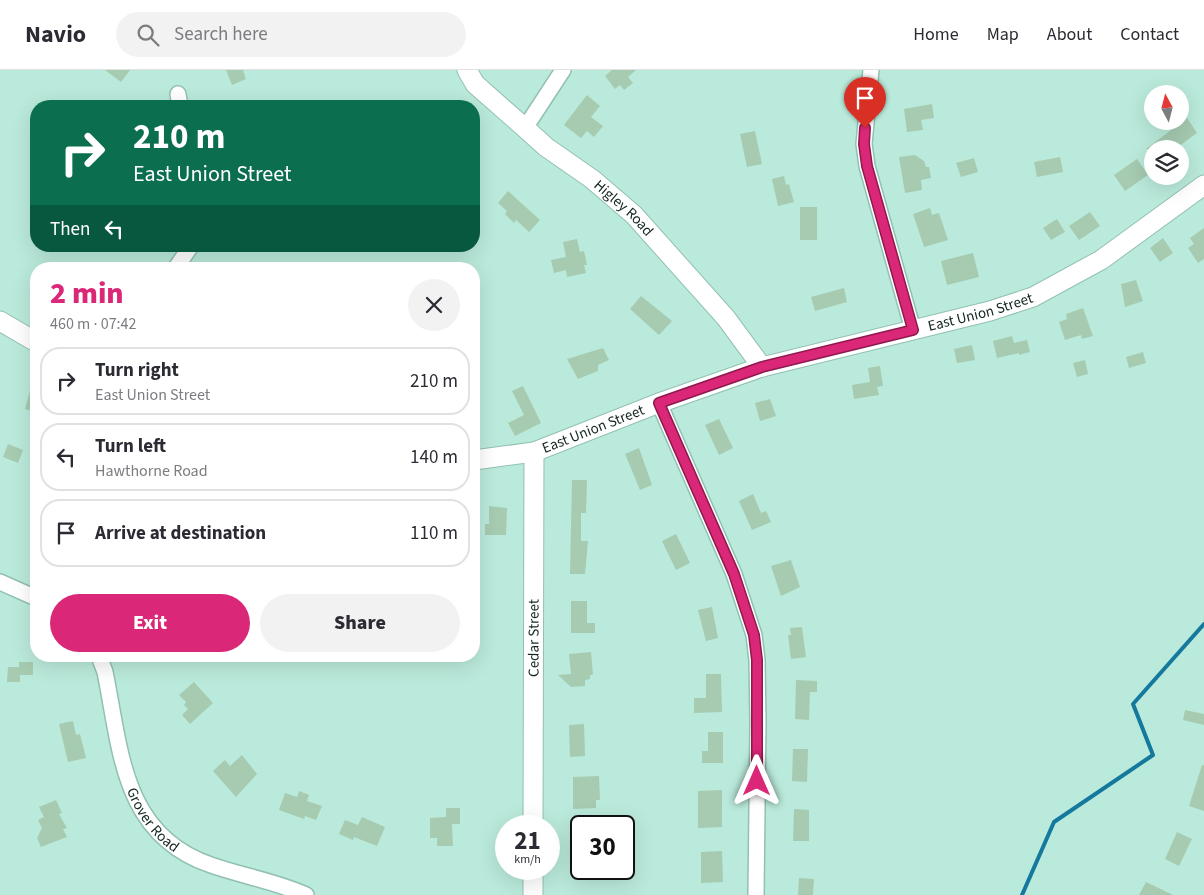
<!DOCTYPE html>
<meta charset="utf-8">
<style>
body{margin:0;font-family:"Source Sans 3",sans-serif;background:#f2f2f3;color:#2b2b33;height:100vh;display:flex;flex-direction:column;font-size:19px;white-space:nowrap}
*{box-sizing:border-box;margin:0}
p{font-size:16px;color:#7c7c81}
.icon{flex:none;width:28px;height:28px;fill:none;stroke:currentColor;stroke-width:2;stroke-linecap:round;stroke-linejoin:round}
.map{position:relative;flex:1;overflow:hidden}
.details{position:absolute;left:30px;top:192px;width:450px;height:400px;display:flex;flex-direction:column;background:#fff;border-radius:20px;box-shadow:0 5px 20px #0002}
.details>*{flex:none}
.banner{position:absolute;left:30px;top:30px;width:450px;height:152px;border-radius:20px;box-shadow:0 5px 20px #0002;background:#0b6e4f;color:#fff;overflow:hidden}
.needle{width:32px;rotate:353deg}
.controls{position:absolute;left:1144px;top:15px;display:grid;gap:10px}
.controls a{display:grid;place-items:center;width:45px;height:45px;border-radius:50%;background:#fff;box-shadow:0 5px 20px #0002;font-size:25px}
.speed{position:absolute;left:495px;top:745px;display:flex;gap:10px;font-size:25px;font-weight:700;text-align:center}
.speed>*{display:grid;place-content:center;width:65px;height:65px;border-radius:50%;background:#fff;box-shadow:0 5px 20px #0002;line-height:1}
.speed small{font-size:12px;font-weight:400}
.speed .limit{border:2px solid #111;border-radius:8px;background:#fff;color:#111}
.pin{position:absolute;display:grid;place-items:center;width:42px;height:42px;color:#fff;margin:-51px -21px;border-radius:50% 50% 50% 0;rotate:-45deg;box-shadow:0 0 5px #0007}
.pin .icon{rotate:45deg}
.me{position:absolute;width:55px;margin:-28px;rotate:0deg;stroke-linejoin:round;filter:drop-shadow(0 0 4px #0008)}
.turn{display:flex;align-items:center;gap:18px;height:105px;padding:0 20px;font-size:22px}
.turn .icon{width:65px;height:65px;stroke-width:2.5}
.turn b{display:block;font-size:35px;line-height:42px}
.then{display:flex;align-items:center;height:48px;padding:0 20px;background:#0003;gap:10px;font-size:19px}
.round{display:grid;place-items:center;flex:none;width:52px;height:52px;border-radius:26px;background:#f2f2f3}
.overview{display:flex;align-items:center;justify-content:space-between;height:85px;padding:0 20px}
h1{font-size:30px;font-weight:800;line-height:38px;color:#db2777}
.cta{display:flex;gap:10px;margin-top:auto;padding:10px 20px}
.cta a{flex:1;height:58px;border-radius:30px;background:#db2777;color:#fff;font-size:20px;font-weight:800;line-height:58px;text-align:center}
.cta a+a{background:#f2f2f3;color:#2b2b33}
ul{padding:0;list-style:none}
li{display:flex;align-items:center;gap:15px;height:68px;margin:0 10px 8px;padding:0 10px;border:2px solid #e1e1e2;border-radius:20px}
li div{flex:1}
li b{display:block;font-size:19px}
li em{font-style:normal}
header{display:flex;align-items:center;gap:30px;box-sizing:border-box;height:70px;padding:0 25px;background:#fff;border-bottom:1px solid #e1e1e2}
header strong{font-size:24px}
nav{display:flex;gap:28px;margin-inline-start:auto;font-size:18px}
.search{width:350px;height:45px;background:#f2f2f3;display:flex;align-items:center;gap:12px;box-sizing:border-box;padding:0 18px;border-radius:28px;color:#7c7c81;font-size:19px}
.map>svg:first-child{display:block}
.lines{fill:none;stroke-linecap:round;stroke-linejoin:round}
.stream{stroke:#15789d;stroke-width:4}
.building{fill:#a6cbb1}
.minor-casing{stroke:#92c0b2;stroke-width:18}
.tertiary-casing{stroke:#92c0b2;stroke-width:21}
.minor{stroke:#fff;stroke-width:15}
.tertiary{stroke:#fff;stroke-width:19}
.route-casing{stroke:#8e194d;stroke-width:12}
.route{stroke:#db2777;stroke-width:9}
.labels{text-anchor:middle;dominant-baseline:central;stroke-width:5;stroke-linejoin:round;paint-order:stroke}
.street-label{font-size:15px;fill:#132520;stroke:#fff}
</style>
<header>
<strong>Navio</strong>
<div class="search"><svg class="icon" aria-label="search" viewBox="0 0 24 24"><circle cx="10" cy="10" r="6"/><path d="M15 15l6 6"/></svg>Search here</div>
<nav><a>Home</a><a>Map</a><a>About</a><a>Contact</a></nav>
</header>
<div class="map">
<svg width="1204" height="825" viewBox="0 0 1204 825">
<rect width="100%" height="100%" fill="#baeadb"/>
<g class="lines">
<!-- stream -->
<path class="stream" d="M 1022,825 L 1054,752 L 1153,685 L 1133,634 L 1204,554"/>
</g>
<!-- building -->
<g class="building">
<path d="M 105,0 L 130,0 L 121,12 Z"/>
<path d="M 226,0 L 243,0 L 246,9 L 232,15 Z"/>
<path d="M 612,0 L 636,0 L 628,7 L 633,13 L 624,20 L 620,15 L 615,19 L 605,6 Z"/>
<path d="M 587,25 L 600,36 L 591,47 L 603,56 L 594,67 L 587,61 L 581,68 L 564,55 Z"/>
<path d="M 932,34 L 934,48 L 921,50 L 923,60 L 907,62 L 904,39 Z"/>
<path d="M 1187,48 L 1197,63 L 1175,79 L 1146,79 Z"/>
<path d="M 755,61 L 762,94 L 747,97 L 740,64 Z"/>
<path d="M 915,85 L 924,91 L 926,97 L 929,97 L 931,108 L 921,110 L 922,120 L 905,123 L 899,87 Z"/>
<path d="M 1060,87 L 1063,102 L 1037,107 L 1034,92 Z"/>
<path d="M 974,88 L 978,102 L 961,107 L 956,93 Z"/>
<path d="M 1137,89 L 1148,105 L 1125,121 L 1114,105 Z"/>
<path d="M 784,106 L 786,115 L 789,114 L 794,132 L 778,136 L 772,109 Z"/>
<path d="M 508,121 L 540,150 L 529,162 L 516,150 L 514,153 L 505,144 L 507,141 L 498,133 Z"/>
<rect x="800" y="137" width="17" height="33"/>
<path d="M 930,138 L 932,145 L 939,143 L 948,170 L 924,177 L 913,144 Z"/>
<path d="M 1090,142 L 1100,156 L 1079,170 L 1069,156 Z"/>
<path d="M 1057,149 L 1065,162 L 1051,170 L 1043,158 Z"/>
<path d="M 1204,158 L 1204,189 L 1198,193 L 1188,178 L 1194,174 L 1190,168 Z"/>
<path d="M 1163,168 L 1173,183 L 1160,192 L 1150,178 Z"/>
<path d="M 577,169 L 580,182 L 584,181 L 587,195 L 584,195 L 586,203 L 567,207 L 566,200 L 554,203 L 551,190 L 566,187 L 563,172 Z"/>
<path d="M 973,183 L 979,207 L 947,215 L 941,191 Z"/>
<path d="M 1136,210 L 1143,231 L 1125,237 L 1121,214 Z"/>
<path d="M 844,218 L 847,232 L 815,241 L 811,227 Z"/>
<path d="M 641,226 L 672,251 L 659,265 L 630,239 Z"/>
<path d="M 1083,238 L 1093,266 L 1082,269 L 1081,265 L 1065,270 L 1059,252 L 1067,249 L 1066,244 Z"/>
<path d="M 1012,266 L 1014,273 L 1027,270 L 1030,282 L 1019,285 L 1019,283 L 997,288 L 993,271 Z"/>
<path d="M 972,275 L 975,290 L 957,293 L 954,279 Z"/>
<path d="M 603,278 L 609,290 L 598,295 L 598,301 L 578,309 L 567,289 Z"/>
<path d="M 1143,282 L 1146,293 L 1129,298 L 1126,287 Z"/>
<path d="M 1085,290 L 1088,304 L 1077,307 L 1073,293 Z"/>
<path d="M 880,296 L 883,316 L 877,317 L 879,325 L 854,329 L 852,315 L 870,312 L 868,298 Z"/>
<path d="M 33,309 L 36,310 L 35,342 L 25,339 Z"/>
<path d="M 523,316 L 541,353 L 515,366 L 508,353 L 524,345 L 512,321 Z"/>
<path d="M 770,329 L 776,346 L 760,351 L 755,333 Z"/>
<path d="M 719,349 L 733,378 L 719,385 L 705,355 Z"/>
<path d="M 8,374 L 23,380 L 18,393 L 3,387 Z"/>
<path d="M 639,378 L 652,415 L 640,420 L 625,384 Z"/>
<path d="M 572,410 L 587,410 L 586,443 L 581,443 L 581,471 L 588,471 L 585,504 L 570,504 Z"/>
<path d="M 753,424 L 761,443 L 766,441 L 771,452 L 752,460 L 739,431 Z"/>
<path d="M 489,436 L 507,438 L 506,465 L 485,465 L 485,454 L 489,454 Z"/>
<path d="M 676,464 L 690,493 L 676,500 L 662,471 Z"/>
<path d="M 791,490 L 800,517 L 781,526 L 771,496 Z"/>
<path d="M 571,531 L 587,531 L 587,553 L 595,553 L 595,563 L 571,563 Z"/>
<path d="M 712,537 L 718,568 L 706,571 L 698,540 Z"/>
<path d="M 802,557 L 806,587 L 791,589 L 788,565 L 791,565 L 790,558 Z"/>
<path d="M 591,582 L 593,605 L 590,605 L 590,609 L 585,610 L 585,616 L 571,617 L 558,605 L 571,604 L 569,584 Z"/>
<path d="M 19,592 L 33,592 L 33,605 L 20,605 L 20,612 L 7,612 L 8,597 L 19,597 Z"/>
<path d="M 706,604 L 721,604 L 722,642 L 694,643 L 694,628 L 706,628 Z"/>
<path d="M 796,610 L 817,611 L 817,622 L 810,622 L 809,650 L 795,649 Z"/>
<path d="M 194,612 L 213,633 L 190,654 L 182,645 L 188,639 L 184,635 L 186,632 L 179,625 Z"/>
<path d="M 1185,640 L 1204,644 L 1204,655 L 1183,650 Z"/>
<path d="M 73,651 L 76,665 L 80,664 L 86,688 L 68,692 L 59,654 Z"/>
<path d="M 584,654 L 585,686 L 570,687 L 569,655 Z"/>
<path d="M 708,662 L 723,662 L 723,693 L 702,693 L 702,681 L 708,681 Z"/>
<path d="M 793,679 L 808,679 L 807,712 L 792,711 Z"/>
<path d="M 242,685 L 257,704 L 236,727 L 213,701 L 225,690 L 230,696 Z"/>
<path d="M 1202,695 L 1204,695 L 1204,741 L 1189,736 Z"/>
<path d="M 599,706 L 600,730 L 596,730 L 596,738 L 573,739 L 573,707 Z"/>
<path d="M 722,720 L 722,757 L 698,758 L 698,721 Z"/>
<path d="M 299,721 L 309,725 L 307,731 L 322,736 L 316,750 L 305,746 L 304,749 L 279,740 L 285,723 L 297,727 Z"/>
<path d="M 56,730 L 62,743 L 59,744 L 67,758 L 63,759 L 67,767 L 41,777 L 37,768 L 42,758 L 38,750 L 44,747 L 39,737 Z"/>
<path d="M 446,738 L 460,738 L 460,754 L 452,754 L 453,776 L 437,776 L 437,768 L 430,768 L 430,748 L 446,747 Z"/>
<path d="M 794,739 L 809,740 L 809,771 L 793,771 Z"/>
<path d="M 362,747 L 385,757 L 377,776 L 354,767 L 353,770 L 339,764 L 345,750 L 358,755 Z"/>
<path d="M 1177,762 L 1192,769 L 1179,796 L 1165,789 Z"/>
<path d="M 722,781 L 723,812 L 701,813 L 701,782 Z"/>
<path d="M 799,808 L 814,809 L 813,825 L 798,825 Z"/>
<path d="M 1146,812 L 1173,825 L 1139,825 Z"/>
</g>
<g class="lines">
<!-- minor casing -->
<g class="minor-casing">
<g id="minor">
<path d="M 871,0 L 864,74 L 867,96 L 913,260"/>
<path d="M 178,24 L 180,36"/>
<path d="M 525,58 L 563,0"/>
<path d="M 175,199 L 191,176"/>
<path d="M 659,333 L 734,504 L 754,565 L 757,590 L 758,652 L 756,825"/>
<path d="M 0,512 L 36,528"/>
<path id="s1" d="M 99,586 L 105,602 C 121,680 122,765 211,795 C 242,806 275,811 306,825"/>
</g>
</g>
<!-- tertiary casing -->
<g class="tertiary-casing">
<g id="tertiary">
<path id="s2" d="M 467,0 L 475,14 L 525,58 L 546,77 L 592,109 L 634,145 L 726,248 L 762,297"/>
<path d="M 0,251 L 36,272"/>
<path id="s3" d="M 474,390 L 534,382 L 659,333 L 762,297 L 990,241 L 1033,227 L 1101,190 L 1204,115"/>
<path id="s4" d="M 533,756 L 534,382"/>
<path d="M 533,825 L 533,799"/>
</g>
</g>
<!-- minor -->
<use href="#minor" class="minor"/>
<!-- tertiary -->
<use href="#tertiary" class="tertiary"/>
</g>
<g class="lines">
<!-- route casing -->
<g class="route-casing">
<path id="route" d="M 757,711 L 757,590 L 754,565 L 734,504 L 659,333 L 762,297 L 913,260 L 867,96 L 864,74 L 865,58"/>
</g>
<!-- route -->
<use href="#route" class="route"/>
</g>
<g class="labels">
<!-- street labels -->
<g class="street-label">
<text stroke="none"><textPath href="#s2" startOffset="210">Higley Road</textPath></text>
<text stroke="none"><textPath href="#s3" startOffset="529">East Union Street</textPath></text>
<text stroke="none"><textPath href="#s3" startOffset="124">East Union Street</textPath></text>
<text stroke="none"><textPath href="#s4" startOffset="188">Cedar Street</textPath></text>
<text stroke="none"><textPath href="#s1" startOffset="175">Grover Road</textPath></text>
</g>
</g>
</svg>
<div class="controls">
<a><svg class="needle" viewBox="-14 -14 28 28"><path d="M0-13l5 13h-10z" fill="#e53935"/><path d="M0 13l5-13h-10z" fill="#7c7c81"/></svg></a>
<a><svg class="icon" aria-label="layers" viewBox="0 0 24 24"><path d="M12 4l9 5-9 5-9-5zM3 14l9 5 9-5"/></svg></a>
</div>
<div class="speed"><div>21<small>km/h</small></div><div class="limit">30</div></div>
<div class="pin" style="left:865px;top:58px;background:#d93025"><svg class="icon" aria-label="arrive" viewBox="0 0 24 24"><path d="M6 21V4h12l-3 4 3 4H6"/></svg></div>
<svg class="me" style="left:757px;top:711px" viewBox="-20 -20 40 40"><path d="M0-17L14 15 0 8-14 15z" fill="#db2777" stroke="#fff" stroke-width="4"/></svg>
<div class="banner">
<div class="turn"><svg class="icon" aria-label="right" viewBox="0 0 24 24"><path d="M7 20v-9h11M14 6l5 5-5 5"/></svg><div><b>210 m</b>East Union Street</div></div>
<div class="then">Then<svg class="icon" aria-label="left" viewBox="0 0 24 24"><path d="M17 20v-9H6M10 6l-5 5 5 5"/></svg></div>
</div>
<section class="details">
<div class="overview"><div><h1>2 min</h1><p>460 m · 07:42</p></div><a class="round"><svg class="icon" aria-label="close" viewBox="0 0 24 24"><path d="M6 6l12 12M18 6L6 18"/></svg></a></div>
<ul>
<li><svg class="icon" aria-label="right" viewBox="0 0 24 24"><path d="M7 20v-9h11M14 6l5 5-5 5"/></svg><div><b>Turn right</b><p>East Union Street</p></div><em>210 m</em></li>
<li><svg class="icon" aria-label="left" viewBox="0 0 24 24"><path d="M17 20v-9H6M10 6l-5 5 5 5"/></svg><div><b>Turn left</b><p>Hawthorne Road</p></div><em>140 m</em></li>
<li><svg class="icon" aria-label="arrive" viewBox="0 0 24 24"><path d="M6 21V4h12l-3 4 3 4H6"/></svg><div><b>Arrive at destination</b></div><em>110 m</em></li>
</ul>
<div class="cta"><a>Exit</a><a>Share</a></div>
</section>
</div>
